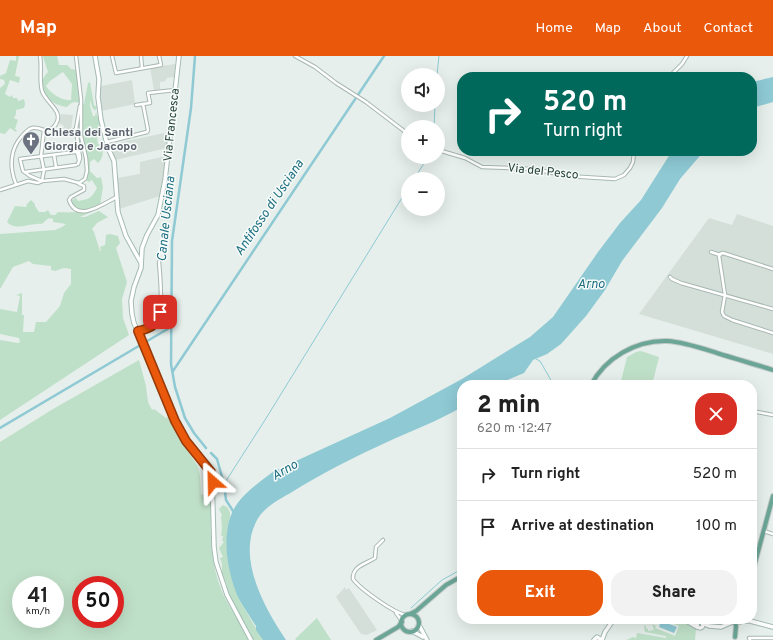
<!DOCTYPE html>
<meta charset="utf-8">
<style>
body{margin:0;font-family:Overpass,sans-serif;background:#f2f2f2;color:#222;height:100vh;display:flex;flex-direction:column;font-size:15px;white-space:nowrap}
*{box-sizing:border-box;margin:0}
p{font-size:13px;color:#767676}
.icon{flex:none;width:22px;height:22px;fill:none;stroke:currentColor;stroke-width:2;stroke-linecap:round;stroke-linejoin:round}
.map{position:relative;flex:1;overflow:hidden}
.side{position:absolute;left:457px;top:324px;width:300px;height:244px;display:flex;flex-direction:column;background:#fff;border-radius:16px;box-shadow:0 4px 16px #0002}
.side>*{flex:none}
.hud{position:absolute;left:457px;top:16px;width:300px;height:84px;border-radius:16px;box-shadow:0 4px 16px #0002;background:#00695c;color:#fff;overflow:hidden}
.fabs{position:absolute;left:401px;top:12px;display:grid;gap:8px}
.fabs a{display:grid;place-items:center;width:44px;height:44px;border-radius:50%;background:#fff;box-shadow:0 4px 16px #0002;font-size:20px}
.speed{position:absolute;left:12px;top:520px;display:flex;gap:8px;font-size:20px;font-weight:700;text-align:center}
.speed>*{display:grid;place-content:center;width:52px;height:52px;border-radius:50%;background:#fff;box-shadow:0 4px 16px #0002;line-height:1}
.speed small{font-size:10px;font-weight:400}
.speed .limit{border:6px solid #d22;background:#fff;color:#111}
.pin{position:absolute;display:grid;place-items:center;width:34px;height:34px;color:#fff;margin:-17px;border-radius:8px;box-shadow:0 2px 6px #0006}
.me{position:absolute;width:44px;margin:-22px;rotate:335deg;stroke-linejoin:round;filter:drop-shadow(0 0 3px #0008)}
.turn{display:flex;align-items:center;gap:14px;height:84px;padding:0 20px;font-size:18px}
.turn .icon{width:52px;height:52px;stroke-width:2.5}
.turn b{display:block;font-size:28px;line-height:34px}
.round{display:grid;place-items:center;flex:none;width:42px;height:42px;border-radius:16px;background:#f2f2f2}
.overview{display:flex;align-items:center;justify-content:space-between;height:68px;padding:0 20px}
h1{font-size:24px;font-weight:800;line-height:30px}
.cta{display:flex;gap:8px;margin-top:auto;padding:8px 20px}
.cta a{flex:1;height:46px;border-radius:16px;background:#ea580c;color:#fff;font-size:16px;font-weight:800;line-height:46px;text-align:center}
.cta a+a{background:#f2f2f2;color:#222}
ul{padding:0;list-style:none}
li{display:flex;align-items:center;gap:12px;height:52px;padding:0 20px;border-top:1px solid #e0e0e0}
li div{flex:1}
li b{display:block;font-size:15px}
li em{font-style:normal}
header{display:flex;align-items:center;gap:24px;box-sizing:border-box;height:56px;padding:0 20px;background:#ea580c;color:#fff}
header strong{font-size:19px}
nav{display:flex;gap:22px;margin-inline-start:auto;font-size:14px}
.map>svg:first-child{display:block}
.built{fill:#d4dfda}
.green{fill:#bfe0c8;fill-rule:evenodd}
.water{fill:#8ec9d4}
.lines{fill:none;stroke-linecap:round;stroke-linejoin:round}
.stream{stroke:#8ec9d4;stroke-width:1}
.canal{stroke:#8ec9d4;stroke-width:2.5}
.street-casing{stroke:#a8b8b2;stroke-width:4.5}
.secondary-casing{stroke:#a4bbb3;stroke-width:5.5}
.primary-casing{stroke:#c2cac8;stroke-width:6}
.street{stroke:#fff;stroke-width:2.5}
.secondary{stroke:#fff;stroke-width:3.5}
.primary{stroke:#6aa596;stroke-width:4}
.route-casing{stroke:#983908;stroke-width:10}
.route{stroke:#ea580c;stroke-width:7}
.labels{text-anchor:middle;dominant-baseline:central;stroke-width:3;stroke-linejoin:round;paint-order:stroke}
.street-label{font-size:12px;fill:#24423a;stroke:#f7fbf9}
.worship-label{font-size:12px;font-weight:bold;fill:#5b616d;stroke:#f7fbf9;text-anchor:start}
.water-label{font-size:13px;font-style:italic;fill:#1c6f80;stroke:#f7fbf9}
</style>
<header>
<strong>Map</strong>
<nav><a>Home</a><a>Map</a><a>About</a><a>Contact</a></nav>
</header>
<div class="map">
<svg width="773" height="584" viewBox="0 0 773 584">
<rect width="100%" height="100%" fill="#e6efeb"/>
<!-- built -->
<g class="built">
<path d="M 175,8 L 174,21 L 167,22 L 165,25 L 160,26 L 160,33 L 154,34 L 150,12 Z"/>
<path d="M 132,24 L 135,48 L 101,55 L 100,44 L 101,30 Z"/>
<path d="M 61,58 L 73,59 L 71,75 L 62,76 L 64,70 L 59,67 Z"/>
<path d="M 169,76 L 167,92 L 115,104 L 108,89 Z"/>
<path d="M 166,100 L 160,140 L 119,153 L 117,122 L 140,118 L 140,106 Z"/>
<path d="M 737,158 L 773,170 L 773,298 L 639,258 L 709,162 L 732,169 Z"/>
<path d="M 345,531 L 346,534 L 349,532 L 377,574 L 367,579 L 361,578 L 336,541 Z"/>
</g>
<!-- green -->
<g class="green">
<path d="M 16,0 L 19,0 L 15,20 L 20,21 L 19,27 L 10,24 L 5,38 L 10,41 L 12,39 L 13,42 L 17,42 L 18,45 L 24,43 L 25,48 L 24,52 L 16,54 L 16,58 L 14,62 L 18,64 L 15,73 L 17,75 L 16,76 L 10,72 L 5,78 L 0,77 L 0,32 L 5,28 L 4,24 L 0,23 L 0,20 L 6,17 L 10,4 L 16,5 Z"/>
<path d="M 43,0 L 57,0 L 59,9 L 67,9 L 71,13 L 76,14 L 80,42 L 79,47 C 73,44 70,48 67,51 C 49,49 32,32 48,16 ZM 63,16 L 72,28 L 71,44 C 62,45 51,38 46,30 L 50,25 Z"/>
<path d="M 90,26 L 94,49 L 97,51 L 95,55 L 92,51 L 90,44 L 90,50 L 93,60 L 95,60 L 96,56 L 97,60 L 100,61 L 101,69 L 98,69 L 99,76 L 97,83 L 98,88 L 100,88 C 104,95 104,101 98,107 L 94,103 L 90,106 L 90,115 L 97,122 L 101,121 L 103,131 L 100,150 C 88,154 78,159 70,145 L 76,142 L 78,145 C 89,143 91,143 97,132 L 92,124 L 89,126 L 86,124 L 88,110 L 85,110 L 83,95 L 79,88 L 77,77 L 80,77 L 82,47 L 84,48 L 88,27 Z"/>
<path d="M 31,144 L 35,148 L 35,150 L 39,156 L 45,156 L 48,154 L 51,159 L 55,159 L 58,156 C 65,157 87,156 96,154 L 80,161 L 85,161 L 99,155 L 108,161 L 97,167 L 92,173 L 94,176 L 100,195 L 101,195 L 100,191 L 105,189 L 106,179 L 110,178 L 118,180 L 120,187 L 116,192 L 127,226 L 122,243 L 123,262 L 129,279 L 0,364 L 0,284 L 18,287 L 20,286 L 19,282 L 0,278 L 0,253 L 17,256 L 20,240 L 16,239 L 22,237 L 22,259 L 24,259 L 23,276 L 34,276 L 36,266 L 46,266 L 60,250 L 64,237 L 71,228 L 71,213 L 64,212 L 55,215 L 51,214 L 51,210 L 33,208 L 29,205 L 13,211 L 0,233 L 0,178 L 55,174 L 62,171 L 66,168 L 53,166 L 53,163 L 50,162 C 46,163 46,165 43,167 C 40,169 40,167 37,168 C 27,168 15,175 7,166 L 15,150 L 26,151 L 27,148 Z"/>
<path d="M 641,295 L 659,301 L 652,329 L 620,329 L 627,301 L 636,296 Z"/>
<path d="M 139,304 L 146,330 L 148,346 L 152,354 L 154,353 L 166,362 L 170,360 L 183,383 L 181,386 L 198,410 L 200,420 L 201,438 L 212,443 C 209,476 210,511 225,542 C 232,556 242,570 250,584 L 0,584 L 0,386 L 53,353 ZM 21,529 L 55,529 L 55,563 L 21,563 ZM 81,529 L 115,529 L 115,563 L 81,563 Z"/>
<path d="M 223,449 L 227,451 L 230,456 L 230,462 L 227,476 L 240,545 L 263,584 L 253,584 L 229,541 L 226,531 L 227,529 L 222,518 L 222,508 L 220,502 L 223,501 L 219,492 L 224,486 L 222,485 L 223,480 L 221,480 C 222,475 222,467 221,461 L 222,459 L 219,453 Z"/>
<path d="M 317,562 L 331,584 L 296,584 L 295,583 Z"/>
<path d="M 661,563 C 674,563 688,563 696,573 L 695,584 L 626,584 L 633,581 L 636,582 L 637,577 L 666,582 L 666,580 L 645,576 L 644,572 L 645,569 L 646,570 L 646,572 L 648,573 L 648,575 L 654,574 L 652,568 L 656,570 L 655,572 L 675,580 L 679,570 Z"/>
<path d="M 702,563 L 716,565 L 726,563 C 719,569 713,568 705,566 Z"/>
</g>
<!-- water -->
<g class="water">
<path d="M 773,21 L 773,46 L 752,52 L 752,26 Z"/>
<path d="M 672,95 L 704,95 L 680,123 L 662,152 L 622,205 L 605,234 L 586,260 L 561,288 L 547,298 L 533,304 L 524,317 L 496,329 L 462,329 L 462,351 C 438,365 411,375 385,387 C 354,401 321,418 292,436 C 280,443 264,451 257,464 C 236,502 265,553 286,584 L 263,584 L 256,574 L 256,570 C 250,561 244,552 239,543 C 227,517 219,473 237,448 C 246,435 261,425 274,415 L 390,362 L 462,323 L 530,281 L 553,261 L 598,196 L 620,167 L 641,144 Z"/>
<path d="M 661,565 L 677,571 L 674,577 L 659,571 Z"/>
</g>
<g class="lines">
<!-- stream -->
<g class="stream">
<path d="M 437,19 L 439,0"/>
<path d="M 434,71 L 435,49"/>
<path d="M 414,123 L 428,101"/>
<path d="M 536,303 L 540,305 L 552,326"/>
<path d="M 224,428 L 265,364 L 408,132"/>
<path d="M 411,552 L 442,524 L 462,513"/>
</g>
<!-- canal -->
<g class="canal">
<path d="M 195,0 L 191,52 L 172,185 L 171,308 L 175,331 L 185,362 L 194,377 L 206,392"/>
<path d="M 173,315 L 384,0"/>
<path d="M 0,372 L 171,271"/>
<path d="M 211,397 L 217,403 L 224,428 L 226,444 L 233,455 L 234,456"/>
</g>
<!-- street casing -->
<g class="street-casing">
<g id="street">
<path d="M 40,0 C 42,11 39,24 42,35 C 46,47 64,55 56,68 C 53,73 50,74 45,74"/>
<path d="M 112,0 L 116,17 L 161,9 L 159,0"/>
<path d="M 141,0 L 142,12"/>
<path d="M 295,0 L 315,11 L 336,27 L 366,46 L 408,78"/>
<path d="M 669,21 L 682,8 L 687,0"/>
<path d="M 136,49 L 150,47 L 148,37 L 175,34"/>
<path d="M 107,86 L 147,76 L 148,74 L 143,48"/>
<path d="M 438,94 L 465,102 L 482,111 L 534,113 L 567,120 L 615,123 L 624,119 L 630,112 L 633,106 L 634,95"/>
<path d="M 54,99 L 56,111"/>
<path d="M 78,108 L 80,102 L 76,73 L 80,50"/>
<path d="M 25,116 L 76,109"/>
<path d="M 42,125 L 30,120 L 23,115 L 20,103 L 75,96 L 77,96 L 79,104"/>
<path d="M 42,125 L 44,114 L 41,100 L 44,74"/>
<path d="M 16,128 C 9,111 10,93 22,80 C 25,77 28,73 32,72 C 38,71 43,74 47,75 C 55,79 70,78 76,73"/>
<path d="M 79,128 L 84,130 L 84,134 L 71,141 L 69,144 C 77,168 104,147 117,141"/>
<path d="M 0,134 L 28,125 L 38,127 L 42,125 L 64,123 L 79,127 L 85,123 L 87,115 L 86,102 L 81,80 L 81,43 L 76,0"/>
<path d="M 711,196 L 720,199"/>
<path d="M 773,213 L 723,197 L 720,198 L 719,200 L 725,239 L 722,256 L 724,260 L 732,264 L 773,277"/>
<path d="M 670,221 L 672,223 L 681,227 L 773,253"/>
<path d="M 138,275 C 145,273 152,272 157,266 C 164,257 160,218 159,206"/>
<path d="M 752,355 L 773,359"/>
<path d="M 764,475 L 773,478"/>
<path d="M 383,484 L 376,491 L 375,502 C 366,508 352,510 353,523 C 360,533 394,557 406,559"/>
<path d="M 752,490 L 759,491"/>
<path d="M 396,557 L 402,565"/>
<path d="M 698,566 L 699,563"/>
<path d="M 750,584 L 749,582 L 773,582"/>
</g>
</g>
<!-- secondary casing -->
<g class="secondary-casing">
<g id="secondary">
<path d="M 95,0 L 99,23 L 98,41 L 101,64 L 108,92 L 114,105 L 118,156 L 126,180 L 141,207"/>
<path d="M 179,0 L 165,124 L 158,159 L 147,179 L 142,192 L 141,212 L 134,231 L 131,245 L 132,258 L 134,267 L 177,370 L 186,385 L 212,420 L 214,491 L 216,506 L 227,539 L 251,584"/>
<path d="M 683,563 L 697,571"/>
<path d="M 742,565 L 750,565 L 773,571"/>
<circle cx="700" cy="569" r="3"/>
<path d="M 702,567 L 709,570 L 721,571 L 735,565"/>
<path d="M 419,569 L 427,584"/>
<path d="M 412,575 L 423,581"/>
<path d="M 594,584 L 597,581 L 602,584"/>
<path d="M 602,584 L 605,576 L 614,563"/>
</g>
</g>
<!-- primary casing -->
<g class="primary-casing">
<g id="primary">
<path d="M 591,329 C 605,302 636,284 667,285 C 684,286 701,292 717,297 C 736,303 754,308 773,314"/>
<path d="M 752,518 L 773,440"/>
<path d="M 410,558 L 416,555 L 446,529 L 462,520"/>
<circle cx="410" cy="567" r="9"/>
<path d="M 734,563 L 736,570 L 735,581"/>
<path d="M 735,565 L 740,566 L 744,563"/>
<path d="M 376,584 L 398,571 L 402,566"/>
</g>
</g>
<!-- street -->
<use href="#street" class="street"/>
<!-- secondary -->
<use href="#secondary" class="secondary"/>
<!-- primary -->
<use href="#primary" class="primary"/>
</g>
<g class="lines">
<!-- route casing -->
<g class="route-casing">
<path id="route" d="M 160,256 C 159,269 149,273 138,275 L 175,365 L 186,385 L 211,416 L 213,426"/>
</g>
<!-- route -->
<use href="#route" class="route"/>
</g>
<!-- icons -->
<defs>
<g id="church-pin" transform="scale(0.9)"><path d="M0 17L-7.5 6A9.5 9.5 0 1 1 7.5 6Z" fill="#6b7280" stroke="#f7fbf9"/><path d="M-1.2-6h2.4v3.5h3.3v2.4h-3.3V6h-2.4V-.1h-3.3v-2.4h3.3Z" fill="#fff"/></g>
</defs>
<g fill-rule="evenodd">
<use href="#church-pin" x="31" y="84"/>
</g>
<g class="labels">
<!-- street labels -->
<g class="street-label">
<text transform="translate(172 69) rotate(-84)">Via Francesca</text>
<text transform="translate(543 116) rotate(6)">Via del Pesco</text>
</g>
<!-- worship labels -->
<g class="worship-label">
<text x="44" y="77">Chiesa dei Santi<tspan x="44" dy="14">Giorgio e Jacopo</tspan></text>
</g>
<!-- water labels -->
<g class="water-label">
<text transform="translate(270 152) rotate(-56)">Antifosso di Usciana</text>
<text transform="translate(167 163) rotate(-84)">Canale Usciana</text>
<text x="591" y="229">Arno</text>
<text transform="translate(285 415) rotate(-30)">Arno</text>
</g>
</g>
</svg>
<div class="fabs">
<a><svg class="icon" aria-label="sound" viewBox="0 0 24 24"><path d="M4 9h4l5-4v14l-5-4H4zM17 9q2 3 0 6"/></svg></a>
<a>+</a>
<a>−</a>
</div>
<div class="speed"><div>41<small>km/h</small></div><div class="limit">50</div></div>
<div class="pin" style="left:160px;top:256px;background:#d93025"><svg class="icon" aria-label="arrive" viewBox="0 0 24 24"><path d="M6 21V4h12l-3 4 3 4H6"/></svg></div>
<svg class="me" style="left:213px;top:426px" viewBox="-20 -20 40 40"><path d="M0-17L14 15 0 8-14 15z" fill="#ea580c" stroke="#fff" stroke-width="4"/></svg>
<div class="hud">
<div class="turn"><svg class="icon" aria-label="right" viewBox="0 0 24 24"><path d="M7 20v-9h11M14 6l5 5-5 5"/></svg><div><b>520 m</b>Turn right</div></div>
</div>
<section class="side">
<div class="overview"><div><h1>2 min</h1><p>620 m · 12:47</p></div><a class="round" style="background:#d93025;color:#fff"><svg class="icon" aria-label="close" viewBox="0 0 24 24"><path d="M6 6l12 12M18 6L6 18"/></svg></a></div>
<ul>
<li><svg class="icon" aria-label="right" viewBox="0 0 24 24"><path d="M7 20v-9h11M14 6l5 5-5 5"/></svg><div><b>Turn right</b></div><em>520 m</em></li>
<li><svg class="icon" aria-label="arrive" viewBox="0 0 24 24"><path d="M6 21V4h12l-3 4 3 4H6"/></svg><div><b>Arrive at destination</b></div><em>100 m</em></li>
</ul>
<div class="cta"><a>Exit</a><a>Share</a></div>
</section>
</div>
